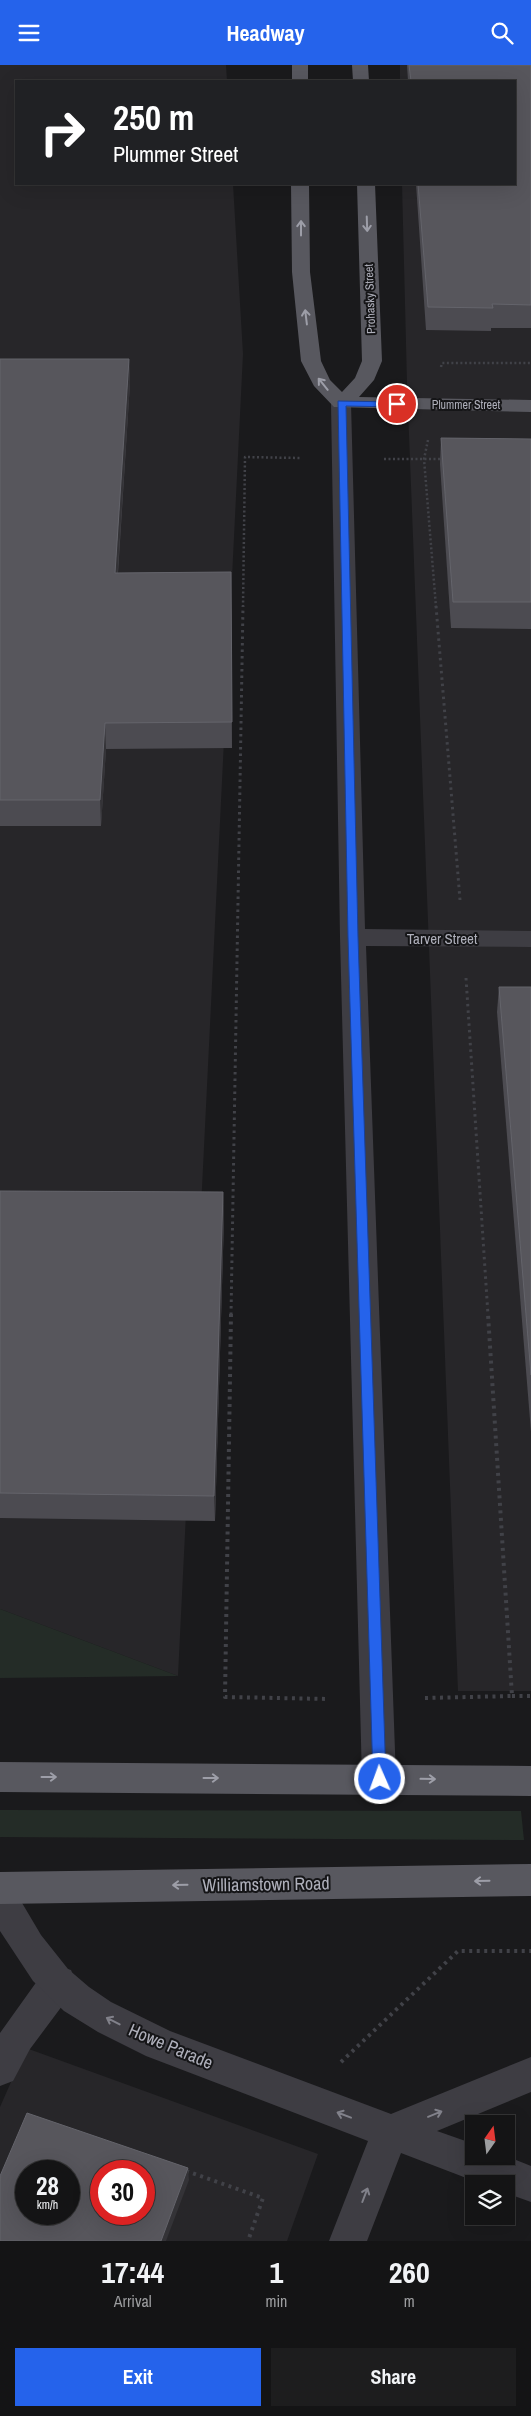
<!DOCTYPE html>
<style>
body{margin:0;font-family:"Archivo Narrow",sans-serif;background:#1d1d1e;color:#f1f3f6;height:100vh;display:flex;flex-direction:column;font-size:19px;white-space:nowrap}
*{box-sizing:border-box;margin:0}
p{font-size:16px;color:#9d9ea0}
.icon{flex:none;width:28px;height:28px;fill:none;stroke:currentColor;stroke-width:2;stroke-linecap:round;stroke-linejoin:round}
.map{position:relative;height:2176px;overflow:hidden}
.side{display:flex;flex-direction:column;background:#141415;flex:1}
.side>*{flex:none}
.hud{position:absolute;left:15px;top:15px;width:501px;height:105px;border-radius:0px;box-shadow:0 5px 20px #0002,0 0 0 1px #333334;background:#202124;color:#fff;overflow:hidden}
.needle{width:32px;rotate:14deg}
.fabs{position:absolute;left:465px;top:2050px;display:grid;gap:10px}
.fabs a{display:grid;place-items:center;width:50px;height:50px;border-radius:0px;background:#141415;box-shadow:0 5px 20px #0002,0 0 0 1px #333334;font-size:25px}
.speed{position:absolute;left:15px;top:2095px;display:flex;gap:10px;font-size:25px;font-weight:700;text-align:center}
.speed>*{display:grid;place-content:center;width:65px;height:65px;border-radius:50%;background:#141415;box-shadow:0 5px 20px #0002,0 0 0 1px #333334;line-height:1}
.speed small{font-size:12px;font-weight:400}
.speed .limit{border:8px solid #d22;background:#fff;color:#111}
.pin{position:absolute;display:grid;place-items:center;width:42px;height:42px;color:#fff;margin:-21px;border:2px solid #fff;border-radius:50%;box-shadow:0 1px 5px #0007}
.me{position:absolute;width:55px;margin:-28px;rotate:358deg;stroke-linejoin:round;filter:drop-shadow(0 0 4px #0008)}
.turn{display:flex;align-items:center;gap:18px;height:105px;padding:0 15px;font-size:22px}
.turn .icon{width:65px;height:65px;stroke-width:2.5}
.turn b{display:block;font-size:35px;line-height:42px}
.eta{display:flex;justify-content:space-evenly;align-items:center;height:85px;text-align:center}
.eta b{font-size:30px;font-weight:700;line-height:35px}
.action{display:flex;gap:10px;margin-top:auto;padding:10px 15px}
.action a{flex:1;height:58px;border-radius:0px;background:#2563eb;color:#fff;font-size:20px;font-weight:700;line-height:58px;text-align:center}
.action a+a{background:#1d1d1e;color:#f1f3f6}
header{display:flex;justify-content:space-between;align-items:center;height:65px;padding:0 15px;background:#2563eb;color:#fff;font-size:22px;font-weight:700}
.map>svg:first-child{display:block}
.built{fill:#272629;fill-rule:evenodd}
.green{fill:#242c27}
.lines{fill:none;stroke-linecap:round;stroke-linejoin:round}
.path-far2{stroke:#414248;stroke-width:2.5;stroke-dasharray:2 2.5;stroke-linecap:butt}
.path-far1{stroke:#414248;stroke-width:3;stroke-dasharray:2.5 4;stroke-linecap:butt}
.path{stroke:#414248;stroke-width:4;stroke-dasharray:3 4.5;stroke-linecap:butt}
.lane{fill:#3e3d43;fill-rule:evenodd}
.street{fill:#3e3d43;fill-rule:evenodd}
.primary{fill:#58585f;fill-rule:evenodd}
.wall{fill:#4c4b51}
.shaded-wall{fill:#343337}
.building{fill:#57565c;stroke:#64646b;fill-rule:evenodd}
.oneway{stroke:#9d9ea8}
.oneway2{stroke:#81818a}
.route{fill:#2563eb;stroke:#184099}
.labels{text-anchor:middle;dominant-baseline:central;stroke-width:4;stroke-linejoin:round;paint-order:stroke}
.far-street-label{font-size:12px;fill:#aeafba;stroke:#151517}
.street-label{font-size:15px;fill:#aeafba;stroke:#151517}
.near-street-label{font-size:18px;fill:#aeafba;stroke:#151517}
</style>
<header><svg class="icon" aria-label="menu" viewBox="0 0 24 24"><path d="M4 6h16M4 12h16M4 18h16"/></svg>Headway<svg class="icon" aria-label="search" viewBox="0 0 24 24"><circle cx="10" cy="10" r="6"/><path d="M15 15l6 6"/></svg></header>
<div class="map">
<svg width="531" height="2176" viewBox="0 0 531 2176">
<rect width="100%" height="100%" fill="#1a1a1c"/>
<!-- built -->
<g class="built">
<path d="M 0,0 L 226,0 L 227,16 L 16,16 L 16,119 L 233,119 L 243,289 L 178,1611 L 0,1544 Z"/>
<path d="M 400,0 L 531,0 L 531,1626 L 458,1626 L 407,318 L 402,119 L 515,119 L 515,16 L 400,16 Z"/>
<path d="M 26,1983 L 318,2089 L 287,2176 L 0,2176 L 0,2042 ZM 26,2106 L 69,2106 L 69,2149 L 26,2149 ZM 101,2106 L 144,2106 L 144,2149 L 101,2149 Z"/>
</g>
<!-- green -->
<g class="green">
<path d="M 0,1544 L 178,1611 L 0,1613 Z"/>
<path d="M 0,1745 L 521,1746 L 524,1775 L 0,1772 Z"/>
</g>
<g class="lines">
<!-- path-far2 -->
<g class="path-far2">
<path d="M 441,302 L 442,298 L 531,298"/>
<path d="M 428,375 L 424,394 L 436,542"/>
<path d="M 384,394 L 443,394"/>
<path d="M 243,542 L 245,392 L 300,393"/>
</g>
<!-- path-far1 -->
<g class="path-far1">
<path d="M 436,541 L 460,835"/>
<path d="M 466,913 L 488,1250"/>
<path d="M 231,1250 L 243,541"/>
</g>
<!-- path -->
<g class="path">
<path d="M 231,1249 L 225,1632 L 329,1634"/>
<path d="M 512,1631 L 531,1631"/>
<path d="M 425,1633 L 512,1631 L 488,1249"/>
<path d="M 341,1997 L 458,1886 L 531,1886"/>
<path d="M 186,2106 L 263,2133 L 248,2176"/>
</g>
<!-- lane -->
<path class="lane" d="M 58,1901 L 71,1905 L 76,1917 L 71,1929 L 30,1984 L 13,2016 L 0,2021 L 0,1968 L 45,1905 Z"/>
<!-- street -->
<g class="street">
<path d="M 341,332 L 348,334 L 351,338 L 365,864 L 531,866 L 531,882 L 366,881 L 396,1714 L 391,1724 L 379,1729 L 367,1724 L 362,1714 L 340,872 L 331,338 L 334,334 Z"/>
<path d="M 0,1816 L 12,1821 L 41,1870 L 68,1904 L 89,1922 L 111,1937 L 170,1966 L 391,2049 L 531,1992 L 531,2027 L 437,2066 L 474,2079 L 474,2091 L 506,2091 L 531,2101 L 531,2137 L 506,2128 L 506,2119 L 482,2119 L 401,2088 L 367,2176 L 329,2176 L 368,2076 L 146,1991 L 98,1967 L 64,1946 L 33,1916 L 0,1866 Z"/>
</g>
<!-- primary -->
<g class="primary">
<rect x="292" y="0" width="16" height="16"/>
<path d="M 352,0 L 368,0 L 369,16 L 353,16 Z"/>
<path d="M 291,119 L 309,119 L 310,207 L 321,296 L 330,315 L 342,327 L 355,313 L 362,296 L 357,119 L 375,119 L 382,296 L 374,315 L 359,332 L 531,335 L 531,347 L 334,342 L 314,321 L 301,296 L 292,207 Z"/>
<path d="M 0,1697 L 531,1701 L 531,1731 L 0,1727 Z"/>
<path d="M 531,1799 L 531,1831 L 0,1839 L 0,1807 Z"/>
</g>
</g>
<!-- wall -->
<g class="wall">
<path d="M 407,0 L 531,0 L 531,263 L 491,263 L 491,266 L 426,265 L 416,119 L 515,119 L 515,16 L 408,16 Z"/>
<path d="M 0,294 L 129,294 L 130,318 L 118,508 L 231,507 L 232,683 L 106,684 L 101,761 L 0,761 Z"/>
<path d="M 441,373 L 531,374 L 531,564 L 451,563 L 440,399 Z"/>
<path d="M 499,922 L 531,922 L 531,1367 L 497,947 Z"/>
<path d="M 0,1126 L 223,1127 L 224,1153 L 215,1456 L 0,1453 Z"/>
</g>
<!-- shaded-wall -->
<g class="shaded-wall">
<path d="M 129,294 L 130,318 L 116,533 L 115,508 Z"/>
<path d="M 105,658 L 106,684 L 101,761 L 100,735 Z"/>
<path d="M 223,1127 L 224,1153 L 215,1456 L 214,1431 Z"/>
<path d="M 188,2103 L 189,2115 L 166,2176 L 161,2176 Z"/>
</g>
<!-- building -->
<g class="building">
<path d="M 409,0 L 531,0 L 531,240 L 492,239 L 493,243 L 428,242 L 418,119 L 515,119 L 515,16 L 411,16 Z"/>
<path d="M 0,294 L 129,294 L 115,508 L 231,507 L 232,657 L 105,658 L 100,735 L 0,735 Z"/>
<path d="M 441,373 L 531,374 L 531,537 L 453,537 Z"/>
<path d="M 499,922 L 531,922 L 531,1310 Z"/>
<path d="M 0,1126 L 223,1127 L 214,1431 L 0,1428 Z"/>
<path d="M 27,2048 L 188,2103 L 161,2176 L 0,2176 L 0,2111 ZM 26,2106 L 69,2106 L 69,2149 L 26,2149 ZM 101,2106 L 144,2106 L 144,2149 L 101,2149 Z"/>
</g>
<!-- one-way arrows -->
<defs><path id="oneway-shaft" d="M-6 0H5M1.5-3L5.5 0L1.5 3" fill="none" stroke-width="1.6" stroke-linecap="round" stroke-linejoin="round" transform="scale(1.25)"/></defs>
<g class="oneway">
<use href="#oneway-shaft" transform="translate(367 159) rotate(88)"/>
<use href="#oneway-shaft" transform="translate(301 163) rotate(-90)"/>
<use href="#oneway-shaft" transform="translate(306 252) rotate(-97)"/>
<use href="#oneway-shaft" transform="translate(323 319) rotate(-129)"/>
<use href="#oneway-shaft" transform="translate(49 1712)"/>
<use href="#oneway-shaft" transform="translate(211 1713)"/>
<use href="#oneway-shaft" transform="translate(428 1714) rotate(1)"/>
<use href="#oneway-shaft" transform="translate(482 1816) rotate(179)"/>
<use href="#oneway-shaft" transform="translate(180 1820) rotate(179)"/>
</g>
<g class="oneway2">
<use href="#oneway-shaft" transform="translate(113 1956) rotate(-153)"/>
<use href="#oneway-shaft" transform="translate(435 2049) rotate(-22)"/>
<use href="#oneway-shaft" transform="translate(344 2050) rotate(-159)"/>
<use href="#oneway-shaft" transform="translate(365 2130) rotate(-69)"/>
</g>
<!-- route -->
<path class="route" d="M 338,336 L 397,337 L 401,339 L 397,342 L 346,341 L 358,872 L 386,1714 L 384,1718 L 380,1720 L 375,1718 L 373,1714 L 348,872 Z"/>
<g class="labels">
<!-- far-street labels -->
<g class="far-street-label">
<text transform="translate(370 234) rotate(-92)">Prohasky Street</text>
<text x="466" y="340">Plummer Street</text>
</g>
<!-- street labels -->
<g class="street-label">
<text x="442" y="873">Tarver Street</text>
</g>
<!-- near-street labels -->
<g class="near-street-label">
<text transform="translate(266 1819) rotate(-1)">Williamstown Road</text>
<text transform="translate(171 1981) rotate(23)">Howe Parade</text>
</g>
</g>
</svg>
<div class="fabs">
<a><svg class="needle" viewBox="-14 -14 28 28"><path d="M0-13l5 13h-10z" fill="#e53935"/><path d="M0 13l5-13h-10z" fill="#9d9ea0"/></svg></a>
<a><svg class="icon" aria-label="layers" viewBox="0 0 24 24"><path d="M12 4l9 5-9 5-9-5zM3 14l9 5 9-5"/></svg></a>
</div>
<div class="speed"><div>28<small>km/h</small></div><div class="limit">30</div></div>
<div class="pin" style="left:397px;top:339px;background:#d93025"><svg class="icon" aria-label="arrive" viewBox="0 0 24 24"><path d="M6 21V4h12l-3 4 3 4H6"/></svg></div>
<svg class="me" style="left:380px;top:1714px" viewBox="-20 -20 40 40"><circle r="17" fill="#2563eb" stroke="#fff" stroke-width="3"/><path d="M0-11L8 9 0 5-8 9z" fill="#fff"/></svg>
<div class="hud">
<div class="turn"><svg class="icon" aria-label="right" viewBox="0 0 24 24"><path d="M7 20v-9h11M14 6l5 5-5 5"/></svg><div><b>250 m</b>Plummer Street</div></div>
</div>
</div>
<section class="side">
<div class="eta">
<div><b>17:44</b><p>Arrival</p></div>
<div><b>1</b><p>min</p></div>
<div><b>260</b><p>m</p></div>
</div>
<div class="action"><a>Exit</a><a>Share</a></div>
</section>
